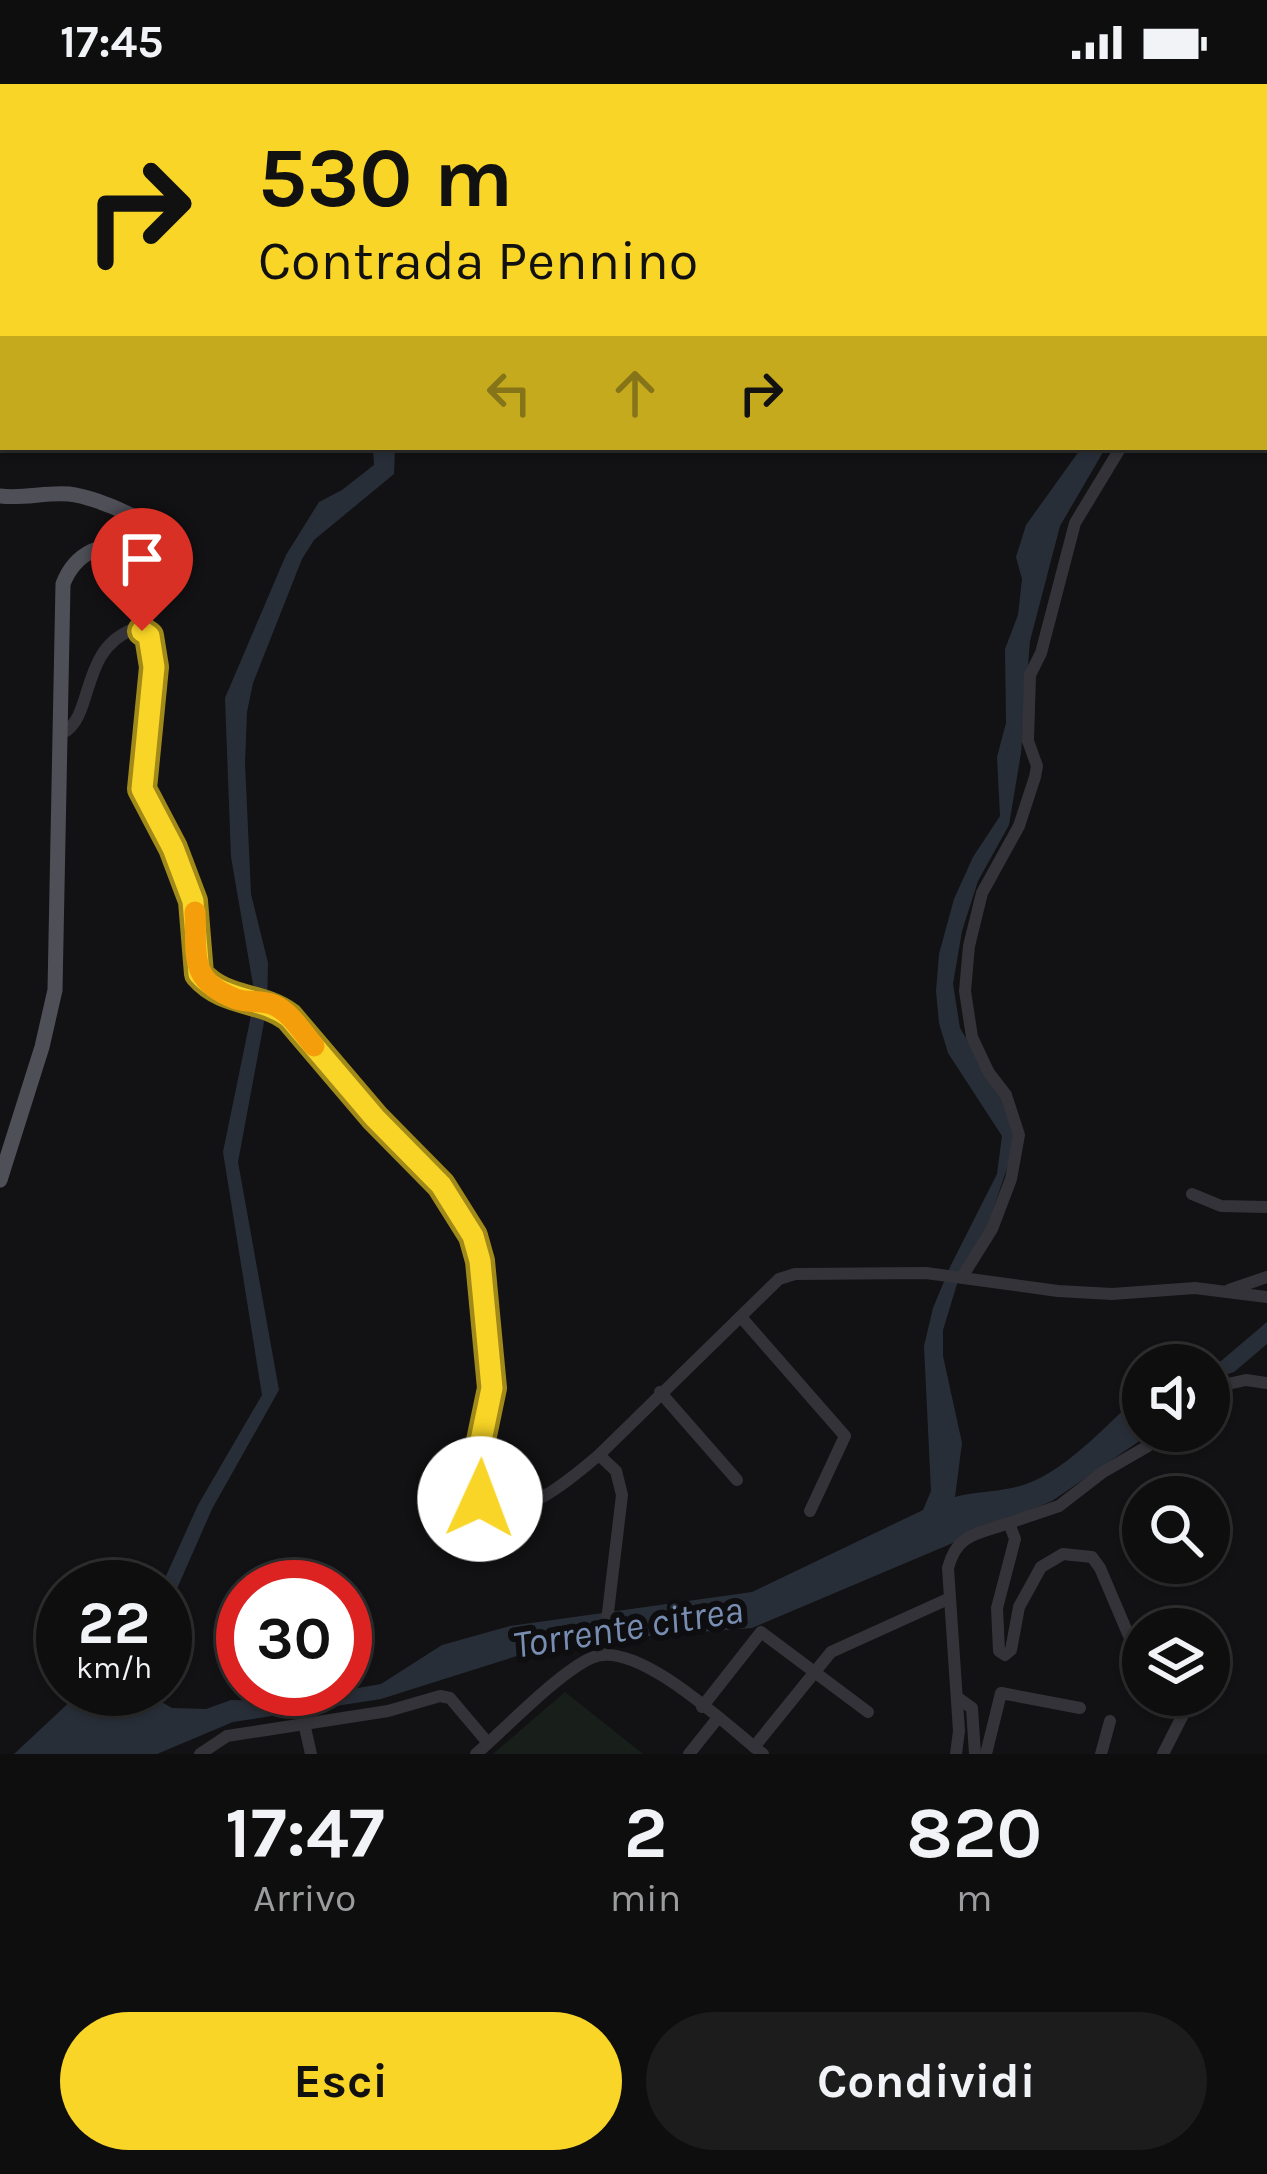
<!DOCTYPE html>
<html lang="it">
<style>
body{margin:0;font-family:Karla,sans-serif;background:#1c1c1d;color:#f1f3f6;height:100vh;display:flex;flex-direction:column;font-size:45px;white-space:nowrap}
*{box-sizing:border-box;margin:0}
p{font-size:39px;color:#9b9c9e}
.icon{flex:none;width:66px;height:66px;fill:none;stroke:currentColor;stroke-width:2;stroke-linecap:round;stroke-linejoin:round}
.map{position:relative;height:1670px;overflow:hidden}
.side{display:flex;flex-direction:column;background:#0e0e0f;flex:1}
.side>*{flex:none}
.hud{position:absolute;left:0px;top:0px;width:1269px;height:366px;box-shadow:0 3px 9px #0004,0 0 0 3px #2e2e2f;background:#f8d526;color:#111;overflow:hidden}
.tools{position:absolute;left:1122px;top:1260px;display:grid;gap:24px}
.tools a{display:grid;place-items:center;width:108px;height:108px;border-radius:50%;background:#0e0e0f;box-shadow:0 3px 9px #0004,0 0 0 3px #2e2e2f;font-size:60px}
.speed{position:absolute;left:36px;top:1476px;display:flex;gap:24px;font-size:60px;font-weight:700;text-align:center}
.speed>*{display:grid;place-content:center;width:156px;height:156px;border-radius:50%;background:#0e0e0f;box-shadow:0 3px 9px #0004,0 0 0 3px #2e2e2f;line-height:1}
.speed small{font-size:30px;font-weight:400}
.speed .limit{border:18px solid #d22;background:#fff;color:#111}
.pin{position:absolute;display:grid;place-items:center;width:102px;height:102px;color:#fff;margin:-123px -51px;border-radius:50% 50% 50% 0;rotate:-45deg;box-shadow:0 0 12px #0007}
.pin .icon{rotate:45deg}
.me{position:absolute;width:132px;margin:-66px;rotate:2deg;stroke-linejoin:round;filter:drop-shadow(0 0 9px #0008)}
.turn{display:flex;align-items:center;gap:42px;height:252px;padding:0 60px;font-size:54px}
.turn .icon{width:156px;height:156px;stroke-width:2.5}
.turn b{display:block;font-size:84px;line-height:102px}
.lanes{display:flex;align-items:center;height:114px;padding:0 60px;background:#0003;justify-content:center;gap:60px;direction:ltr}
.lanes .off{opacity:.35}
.eta{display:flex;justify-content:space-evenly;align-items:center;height:204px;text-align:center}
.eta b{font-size:72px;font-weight:700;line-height:84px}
.button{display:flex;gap:24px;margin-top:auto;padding:24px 60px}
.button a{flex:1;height:138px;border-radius:72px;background:#f8d526;color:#111;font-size:48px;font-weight:700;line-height:138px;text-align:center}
.button a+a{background:#1c1c1d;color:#f1f3f6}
.status{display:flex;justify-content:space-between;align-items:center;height:84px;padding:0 60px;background:#0e0e0f;direction:ltr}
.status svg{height:33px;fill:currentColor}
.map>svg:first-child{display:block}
.green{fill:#181f1a}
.water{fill:#282e38}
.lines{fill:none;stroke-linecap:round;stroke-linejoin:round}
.minor{stroke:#333339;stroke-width:12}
.major{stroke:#4f4f58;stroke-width:15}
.route-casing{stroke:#a18a19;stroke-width:30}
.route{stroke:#f8d526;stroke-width:21}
.slow{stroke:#f59e0b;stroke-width:21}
.labels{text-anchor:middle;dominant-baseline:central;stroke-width:12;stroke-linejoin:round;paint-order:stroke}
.water-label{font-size:39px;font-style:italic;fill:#788db2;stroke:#0e0d0f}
</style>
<div class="status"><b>17:45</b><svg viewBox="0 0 49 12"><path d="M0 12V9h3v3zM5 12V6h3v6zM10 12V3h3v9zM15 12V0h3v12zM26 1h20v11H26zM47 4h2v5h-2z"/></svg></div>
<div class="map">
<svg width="1267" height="1670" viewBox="0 0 1267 1670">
<rect width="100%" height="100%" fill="#121214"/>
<!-- green -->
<path class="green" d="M 565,1608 L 643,1670 L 493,1670 Z"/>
<!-- water -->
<g class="water">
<path d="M 373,363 L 395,363 L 394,390 L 314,456 L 302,475 L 253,599 L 247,628 L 245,679 L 251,810 L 268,879 L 267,922 L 238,1078 L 279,1306 L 212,1425 L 165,1532 L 165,1503 L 161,1503 L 198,1421 L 262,1311 L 223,1068 L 255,912 L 231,773 L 225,614 L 286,471 L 319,418 L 342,406 L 374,381 Z"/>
<path d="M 1082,363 L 1106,363 L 1060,442 L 1030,557 L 1021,669 L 1009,741 L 978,797 L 962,847 L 953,900 L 960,944 L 1001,1014 L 1016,1057 L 986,1147 L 957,1200 L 943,1246 L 943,1272 L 962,1359 L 955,1413 C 973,1408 992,1408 1012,1404 C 1062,1394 1105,1341 1143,1308 L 1143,1347 L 1154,1347 L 1052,1417 L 752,1544 L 596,1556 L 536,1566 L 381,1615 L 233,1638 L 157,1670 L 14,1670 L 75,1613 L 96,1613 L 106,1605 L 148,1605 L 148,1610 L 172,1624 L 206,1625 L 231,1616 L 284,1617 L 381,1600 L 442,1561 L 510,1542 L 752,1508 L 923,1426 L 931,1407 L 924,1262 L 933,1224 L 950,1183 L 997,1090 L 1002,1052 L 948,969 L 939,939 L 936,907 L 939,870 L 954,815 L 973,773 L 1000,732 L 997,673 L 1006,639 L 1005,565 L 1018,531 L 1022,495 L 1016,473 L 1026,441 Z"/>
<path d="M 1267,1238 L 1267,1260 L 1234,1288 L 1209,1296 L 1207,1281 L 1221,1277 Z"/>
</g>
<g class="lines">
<!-- minor -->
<g class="minor">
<path d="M 63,649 C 95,632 79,565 134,545 L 149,552 L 155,583 L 142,705 L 173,764 L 193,817 L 199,890 C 224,919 261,912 289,933 L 375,1034 L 441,1101 L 473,1152 L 486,1218 L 492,1304 L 473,1403 L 491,1425 C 533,1429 569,1396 599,1371 L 779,1195 L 795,1190 L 926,1189 L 1058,1207 L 1112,1210 L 1195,1204 L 1267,1213"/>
<path d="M 1192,1110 L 1221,1122 L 1267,1123"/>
<path d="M 962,1193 L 992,1145 L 1011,1095 L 1019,1051 L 1006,1011 L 989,989 L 972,953 L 965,907 L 969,862 L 982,809 L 1019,742 L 1035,693 L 1037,682 L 1028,657 L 1030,591 L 1041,569 L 1075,439 L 1121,363"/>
<path d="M 1229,1206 L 1267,1193"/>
<path d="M 741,1233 L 845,1352 L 810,1427"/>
<path d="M 1209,1304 L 1246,1296 L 1267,1299"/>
<path d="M 660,1308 L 737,1396"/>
<path d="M 599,1371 L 616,1387 L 622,1411 L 603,1570"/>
<path d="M 1009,1439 L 1059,1422 L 1103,1388 L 1148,1362 L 1160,1347"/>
<path d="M 958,1614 L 972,1624 L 975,1670"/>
<path d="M 702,1623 L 761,1548 L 868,1628"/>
<path d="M 304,1639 L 311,1670"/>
<path d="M 754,1663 L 831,1568 L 948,1515"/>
<path d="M 200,1670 L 227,1652 L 388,1627 L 440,1612 L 450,1614 L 488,1659"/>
<path d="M 476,1670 C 506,1644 557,1590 591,1574 C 636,1553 727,1642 763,1670"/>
<path d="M 689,1670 L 717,1635"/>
<path d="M 956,1670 L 959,1647 L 948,1484 C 957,1449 978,1450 1009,1439 L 1015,1455 L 997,1524 L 999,1567 L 1005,1571 L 1011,1566 L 1019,1523 L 1041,1483 L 1063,1470 L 1092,1473 L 1100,1484 L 1143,1585"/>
<path d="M 986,1670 L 1001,1609 L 1080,1624"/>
<path d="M 1101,1670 L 1110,1637"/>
<path d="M 1163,1670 L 1193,1611"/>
</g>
<!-- major -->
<g class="major">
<path d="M 165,0 L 171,3"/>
<path d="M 0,277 L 3,278"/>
<path d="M 0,412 C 23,415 46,408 69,410 C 98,413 165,442 179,469 L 175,479 L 161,483 C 151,480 144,474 135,469 C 104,452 74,471 63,500 L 55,906 L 42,963 L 0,1096"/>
</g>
</g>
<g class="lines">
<!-- route casing -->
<g class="route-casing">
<path id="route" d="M 142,547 L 149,552 L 154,583 L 142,705 L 173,764 L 193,817 L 199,890 C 224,919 261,912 289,933 L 375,1034 L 441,1101 L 473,1152 L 480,1177 L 492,1304 L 474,1390 L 473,1403 L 480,1415"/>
</g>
<!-- route -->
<use href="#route" class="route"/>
<!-- slow -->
<path class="slow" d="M 195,828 C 197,871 188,897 236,915 C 247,919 262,916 274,921 C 290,928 303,949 314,962"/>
</g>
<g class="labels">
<!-- water labels -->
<g class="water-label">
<text transform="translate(628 1543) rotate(-9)">Torrente citrea</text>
</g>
</g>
</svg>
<div class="tools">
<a><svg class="icon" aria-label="sound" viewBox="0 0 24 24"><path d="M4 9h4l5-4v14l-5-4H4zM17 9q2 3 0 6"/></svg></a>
<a><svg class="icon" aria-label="search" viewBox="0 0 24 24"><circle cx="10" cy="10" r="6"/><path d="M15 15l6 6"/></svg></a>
<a><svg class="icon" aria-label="layers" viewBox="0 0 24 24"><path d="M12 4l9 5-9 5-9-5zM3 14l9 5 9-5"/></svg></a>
</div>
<div class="speed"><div>22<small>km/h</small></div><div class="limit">30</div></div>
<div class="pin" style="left:142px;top:547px;background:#d93025"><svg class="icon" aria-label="arrive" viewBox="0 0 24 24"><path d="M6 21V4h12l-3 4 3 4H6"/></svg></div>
<svg class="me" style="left:480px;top:1415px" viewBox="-20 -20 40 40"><circle r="19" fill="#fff"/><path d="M0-13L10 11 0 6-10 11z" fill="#f8d526"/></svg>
<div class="hud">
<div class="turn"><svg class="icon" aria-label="right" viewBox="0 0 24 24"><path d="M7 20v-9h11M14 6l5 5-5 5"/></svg><div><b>530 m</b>Contrada Pennino</div></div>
<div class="lanes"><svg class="icon off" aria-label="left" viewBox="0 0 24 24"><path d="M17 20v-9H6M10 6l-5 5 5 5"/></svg><svg class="icon off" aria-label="ahead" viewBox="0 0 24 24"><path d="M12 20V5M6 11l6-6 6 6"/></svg><svg class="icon" aria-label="right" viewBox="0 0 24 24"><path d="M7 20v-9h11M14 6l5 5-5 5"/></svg></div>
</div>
</div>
<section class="side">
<div class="eta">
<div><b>17:47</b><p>Arrivo</p></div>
<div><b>2</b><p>min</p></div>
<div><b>820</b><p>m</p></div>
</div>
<div class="button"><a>Esci</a><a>Condividi</a></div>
</section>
